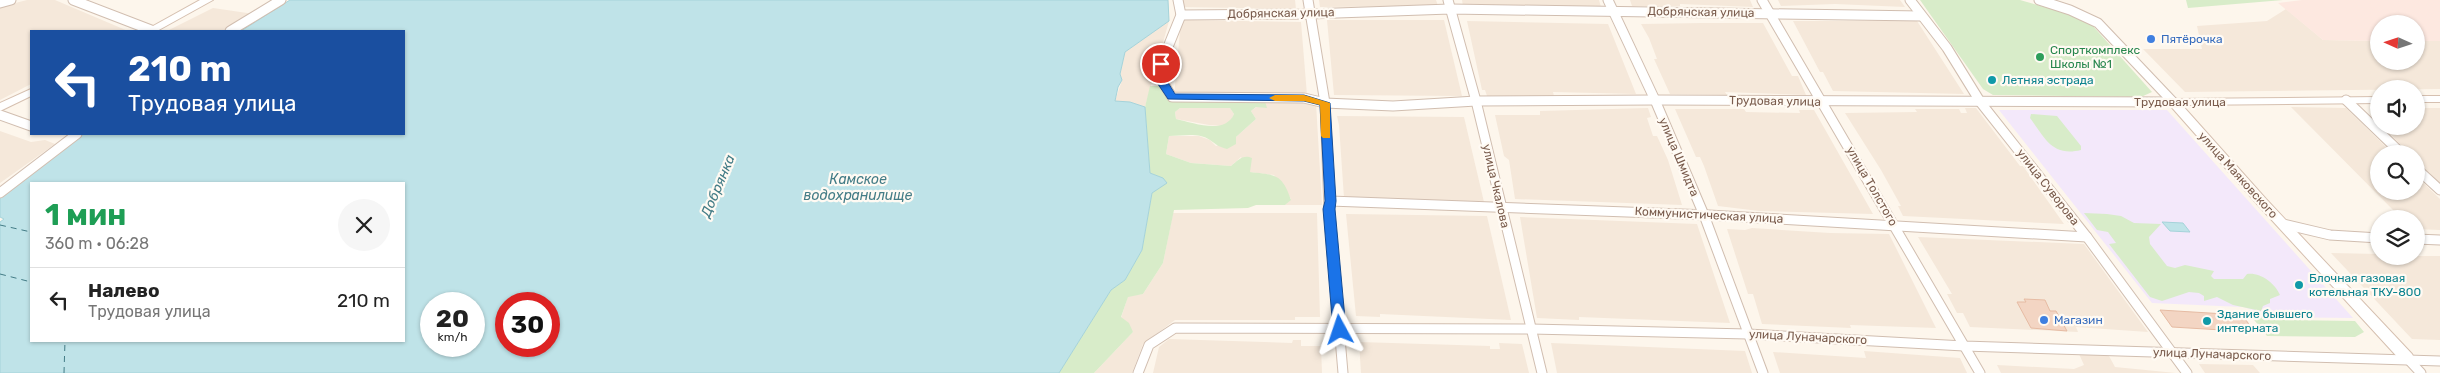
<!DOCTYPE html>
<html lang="ru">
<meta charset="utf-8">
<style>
body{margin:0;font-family:Rubik,sans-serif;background:#f6f6f6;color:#222;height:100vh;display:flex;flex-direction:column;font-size:19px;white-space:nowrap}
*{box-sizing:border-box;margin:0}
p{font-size:16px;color:#767676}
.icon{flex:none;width:28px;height:28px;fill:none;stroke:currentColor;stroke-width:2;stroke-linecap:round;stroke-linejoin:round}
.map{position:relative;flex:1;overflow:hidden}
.sheet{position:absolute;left:30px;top:182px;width:375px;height:160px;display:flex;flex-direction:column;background:#fff;border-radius:0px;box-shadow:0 1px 4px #0004}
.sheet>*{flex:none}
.top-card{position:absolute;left:30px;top:30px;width:375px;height:105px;border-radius:0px;box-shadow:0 1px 4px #0004;background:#1a4fa0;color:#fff;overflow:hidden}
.needle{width:32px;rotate:273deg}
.tools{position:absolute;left:2370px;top:15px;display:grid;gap:10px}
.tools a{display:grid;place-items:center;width:55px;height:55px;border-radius:50%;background:#fff;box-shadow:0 1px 4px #0004;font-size:25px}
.speed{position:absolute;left:420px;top:292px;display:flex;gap:10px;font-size:25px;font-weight:700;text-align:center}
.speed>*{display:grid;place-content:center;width:65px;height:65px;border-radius:50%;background:#fff;box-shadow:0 1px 4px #0004;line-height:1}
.speed small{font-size:12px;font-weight:400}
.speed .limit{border:8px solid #d22;background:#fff;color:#111}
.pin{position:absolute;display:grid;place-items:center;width:42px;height:42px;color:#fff;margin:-21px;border:2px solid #fff;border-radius:50%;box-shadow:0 1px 5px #0007}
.me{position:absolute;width:55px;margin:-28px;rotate:355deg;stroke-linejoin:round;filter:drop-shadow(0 0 4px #0008)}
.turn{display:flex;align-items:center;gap:18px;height:105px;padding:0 15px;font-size:22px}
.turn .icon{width:65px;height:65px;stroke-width:2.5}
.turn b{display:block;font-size:35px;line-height:42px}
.round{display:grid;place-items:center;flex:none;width:52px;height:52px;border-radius:26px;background:#f6f6f6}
.head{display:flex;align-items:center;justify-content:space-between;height:85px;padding:0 15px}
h1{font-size:30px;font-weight:700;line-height:38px;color:#1e9e55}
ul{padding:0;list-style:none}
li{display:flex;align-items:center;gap:15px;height:65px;padding:0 15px;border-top:1px solid #e0e0e0}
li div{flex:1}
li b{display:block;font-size:19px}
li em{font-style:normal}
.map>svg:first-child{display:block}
.residential{fill:#f5e8da}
.commercial{fill:#fde8e0}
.education{fill:#f3e8fa}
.green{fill:#d8ecc9;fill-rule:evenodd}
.water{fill:#bfe3e8;stroke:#a5d3da;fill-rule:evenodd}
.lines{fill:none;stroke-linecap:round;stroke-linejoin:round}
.ferry{stroke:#437c86;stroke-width:1;stroke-dasharray:6 5;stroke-linecap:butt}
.building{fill:#f3d5c3;stroke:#e6bba3}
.street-casing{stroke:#d1beb0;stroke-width:11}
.secondary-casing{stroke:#d6c0b0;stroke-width:2}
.street{stroke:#fff;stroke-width:9}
.secondary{fill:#fff;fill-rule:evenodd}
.route{fill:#1a73e8;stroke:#114b97}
.slow{fill:#f59e0b}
.shop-dot{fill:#3f7fe0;stroke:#fffaf3;stroke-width:2}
.leisure-dot{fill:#2e9e5b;stroke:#fffaf3;stroke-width:2}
.culture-dot{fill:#0f9aa8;stroke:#fffaf3;stroke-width:2}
.labels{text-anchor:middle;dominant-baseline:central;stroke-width:4.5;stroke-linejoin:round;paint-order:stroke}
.street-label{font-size:12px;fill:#7a5c4d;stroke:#fffaf3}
.shop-label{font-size:12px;fill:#366cbe;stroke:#fffaf3;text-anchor:start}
.leisure-label{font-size:12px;fill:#27864d;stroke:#fffaf3;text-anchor:start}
.culture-label{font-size:12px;fill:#0d838f;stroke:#fffaf3;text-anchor:start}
.water-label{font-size:14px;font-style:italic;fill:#437c86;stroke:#fffaf3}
</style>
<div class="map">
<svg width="2440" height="373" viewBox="0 0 2440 373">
<rect width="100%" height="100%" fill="#fdf6ec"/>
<!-- residential -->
<g class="residential">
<path d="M 27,0 L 55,0 L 128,31 L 31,31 L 31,84 L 0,100 L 0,7 Z"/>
<path d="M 1180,0 L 1295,0 L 1296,9 L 1180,7 Z"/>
<path d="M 1319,0 L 1436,0 L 1438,6 L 1320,7 Z"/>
<path d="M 1462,0 L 1599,0 L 1601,7 L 1463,6 Z"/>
<path d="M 1630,0 L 1750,0 L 1753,7 L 1680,4 L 1680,6 L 1632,6 Z"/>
<path d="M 1778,0 L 1900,0 L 1905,7 L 1835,4 L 1781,6 Z"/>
<path d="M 213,8 L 254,14 L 226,31 L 167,31 Z"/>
<path d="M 2286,9 L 2323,40 L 2379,41 L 2379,61 L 2416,61 L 2416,41 L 2440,41 L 2440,89 L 2185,92 L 2143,49 L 2202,49 L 2197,26 L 2267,21 Z"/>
<path d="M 1181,20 L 1301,22 L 1307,95 L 1174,96 Z"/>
<path d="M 1327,20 L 1444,20 L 1462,96 L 1334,95 Z"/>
<path d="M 1169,21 L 1145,107 L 1130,102 L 1115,101 L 1122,80 L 1120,74 L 1125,52 Z"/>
<path d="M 1467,21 L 1608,24 L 1636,94 L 1553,92 L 1554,96 L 1487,96 L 1485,90 L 1482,90 Z"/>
<path d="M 1793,21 L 1917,21 L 1964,94 L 1833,91 L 1823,72 L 1820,72 Z"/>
<path d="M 1702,23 L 1763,23 L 1792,76 L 1798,76 L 1806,95 L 1725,92 L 1727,95 L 1670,94 L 1654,59 L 1657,59 L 1649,38 L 1641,24 Z"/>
<path d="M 1265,101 L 1316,103 L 1322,205 L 1285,205 L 1291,199 L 1274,175 L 1249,172 L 1241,157 L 1231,166 L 1191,163 L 1166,154 L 1169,136 L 1199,136 L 1210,140 L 1216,146 L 1236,137 L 1256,119 L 1251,111 Z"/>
<path d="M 2291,107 L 2346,108 L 2393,154 L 2379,154 L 2379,191 L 2416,191 L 2416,176 L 2440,199 L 2440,230 L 2416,229 L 2416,219 L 2402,219 Z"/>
<path d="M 1180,108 L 1230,108 L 1234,114 L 1231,121 L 1223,126 L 1209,125 L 1176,119 L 1175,112 Z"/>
<path d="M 1648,108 L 1651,117 L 1647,118 L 1653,136 L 1657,136 L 1668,160 L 1682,205 L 1515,199 L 1509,160 L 1504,156 L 1495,115 L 1540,115 L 1540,111 Z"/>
<path d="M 1965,108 L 1976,108 L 2020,166 L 2023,166 L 2064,224 L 1903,216 L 1898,206 L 1901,206 L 1881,170 L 1845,113 L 1917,112 L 1915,109 L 1959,109 L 1961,113 L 1967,113 Z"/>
<path d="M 2416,108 L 2440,108 L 2440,183 L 2416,160 L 2416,154 L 2410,154 L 2382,126 L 2416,126 Z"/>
<path d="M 1675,109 L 1744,109 L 1746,112 L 1800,113 L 1799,110 L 1814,110 L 1873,214 L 1759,211 L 1718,206 L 1704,166 L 1700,157 L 1696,157 Z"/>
<path d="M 1337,116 L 1464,117 L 1484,202 L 1344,198 L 1339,125 Z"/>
<path d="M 0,131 L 31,142 L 45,140 L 55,144 L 0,183 Z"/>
<path d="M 1173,213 L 1317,213 L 1320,317 L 1295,317 L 1295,320 L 1175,320 L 1143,344 L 1132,373 L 1094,373 L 1133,332 L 1121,318 L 1128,296 L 1143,294 L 1163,263 Z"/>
<path d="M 1346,214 L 1487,216 L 1511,320 L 1380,314 L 1380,317 L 1356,316 Z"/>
<path d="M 1520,217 L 1697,224 L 1730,323 L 1579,317 L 1579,320 L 1537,318 Z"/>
<path d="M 1752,228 L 1830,233 L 1889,234 L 1936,328 L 1850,325 L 1851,328 L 1762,324 L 1753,294 L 1748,294 L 1727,229 L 1745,230 Z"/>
<path d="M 1918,237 L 2084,244 L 2148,332 L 2076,327 L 2078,332 L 1970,327 L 1963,313 L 1957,313 L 1947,294 L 1952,294 Z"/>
<path d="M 2331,253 L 2379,254 L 2379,256 L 2440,256 L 2440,340 L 2412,339 Z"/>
<path d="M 1169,339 L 1292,343 L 1293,340 L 1301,340 L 1301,346 L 1321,346 L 1322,373 L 1153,373 L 1159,347 Z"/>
<path d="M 1359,342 L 1490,346 L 1490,349 L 1500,349 L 1499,343 L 1522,344 L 1529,373 L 1361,373 Z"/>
<path d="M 1551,343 L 1745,351 L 1752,373 L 1557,373 Z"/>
<path d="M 1864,351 L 1960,358 L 1967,373 L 1780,373 L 1773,352 L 1866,358 Z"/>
<path d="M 2079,354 L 2109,356 L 2115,367 L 2176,373 L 2001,373 L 1997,365 L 2074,369 L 2084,365 Z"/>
<path d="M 2199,364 L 2253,365 L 2260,373 L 2205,373 Z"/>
</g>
<!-- commercial -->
<path class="commercial" d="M 2302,0 L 2440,0 L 2440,41 L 2416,41 L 2416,24 L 2379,24 L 2379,41 L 2323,40 L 2278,3 Z"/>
<!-- education -->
<path class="education" d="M 1999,110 L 2167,110 L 2353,318 L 2276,317 L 2243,307 L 2152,303 Z"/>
<!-- green -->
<g class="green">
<path d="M 1920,0 L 2020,0 L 2066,13 L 2092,25 L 2152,92 L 2141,97 L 1993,95 L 1983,89 Z"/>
<path d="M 2186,0 L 2283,0 L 2188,8 Z"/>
<path d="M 1150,86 L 1160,86 L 1170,100 L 1265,101 L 1267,108 L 1256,107 L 1251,111 L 1256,119 L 1236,137 L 1236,144 L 1227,149 C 1217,146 1217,145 1210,140 C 1199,132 1182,136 1169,136 L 1166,154 L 1191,163 L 1231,166 C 1238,160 1243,154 1252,158 L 1250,172 C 1275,175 1282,173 1291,200 L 1285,205 L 1256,205 L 1248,208 L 1174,210 L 1163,263 L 1143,294 L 1128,297 L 1121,317 L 1129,323 L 1133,332 L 1094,373 L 1059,373 L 1111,290 L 1125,280 L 1142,250 L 1152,193 L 1163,178 L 1150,173 L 1145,107 ZM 1180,108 L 1230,108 L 1234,114 C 1225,135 1194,123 1176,119 L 1175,112 Z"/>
<path d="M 2031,114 L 2057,116 L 2081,146 L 2081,150 C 2052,157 2045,138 2030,118 Z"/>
<path d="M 2084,213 L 2107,214 L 2121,216 L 2134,223 L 2161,224 L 2149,237 L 2150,244 L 2167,266 L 2175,268 L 2185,265 L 2214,271 L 2211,276 L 2214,279 L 2243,279 L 2247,274 C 2260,272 2275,283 2280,295 L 2270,299 L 2270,303 L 2263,306 L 2261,311 L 2233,305 L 2217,297 L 2204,301 L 2204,296 L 2199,293 L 2189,292 L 2162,301 L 2150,297 L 2109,244 L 2116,243 L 2108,232 L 2097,230 Z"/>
<path d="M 2247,311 L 2279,320 L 2355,321 L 2364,332 L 2355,337 L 2267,336 Z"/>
</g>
<!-- water -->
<g class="water">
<path d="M 290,0 L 1168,0 L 1169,21 L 1125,52 L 1120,74 L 1122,80 L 1118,87 L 1115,101 L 1130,102 L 1145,107 L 1150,173 L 1163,178 L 1167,183 L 1152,193 L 1142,250 L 1125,280 L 1111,290 L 1059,373 L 0,373 L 0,222 L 4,219 L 0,217 L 0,198 L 82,134 L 404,134 L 404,31 L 241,31 ZM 31,184 L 404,184 L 404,341 L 31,341 ZM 431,304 L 474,304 L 474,346 L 431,346 ZM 506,304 L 549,304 L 549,346 L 506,346 Z"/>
<path d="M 2162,222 L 2183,223 L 2190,232 L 2170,231 Z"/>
</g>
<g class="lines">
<!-- ferry -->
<g class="ferry">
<path d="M 0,225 L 31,232"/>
<path d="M 0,274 L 31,282"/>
<path d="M 64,373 L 65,341"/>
</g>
</g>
<!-- building -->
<g class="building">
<path d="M 2024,299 L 2045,300 L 2050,311 L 2056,311 L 2067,331 L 2031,328 L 2017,302 L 2026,302 Z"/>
<path d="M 2160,310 L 2242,315 L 2255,332 L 2172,327 Z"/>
</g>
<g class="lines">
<!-- street casing -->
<g class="street-casing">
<g id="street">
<path d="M 73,0 L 151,30"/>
<path d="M 1178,0 L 1181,15 L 1161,64 L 1162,81 L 1172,97 L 1304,98 L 1325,103 L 1393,106 L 1476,101 L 1655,100 L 2173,102"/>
<path d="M 1308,0 L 1325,103 L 1329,209 L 1343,373"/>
<path d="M 1448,0 L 1476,101 L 1542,373"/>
<path d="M 1608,0 L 1655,100 L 1704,215 L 1763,373"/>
<path d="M 1762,0 L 1980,373"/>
<path d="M 1910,0 L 1947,48 L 1981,103 L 2087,237 L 2187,373"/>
<path d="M 2039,0 L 2070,10 L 2098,23 L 2173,102"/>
<path d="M 0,3 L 11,0"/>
<path d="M 1181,15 L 1309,14 L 1450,9 L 1921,16"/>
<path d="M 230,31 L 281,0"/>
<path d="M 2346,100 L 2402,154"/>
<path d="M 0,115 L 31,126"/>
<path d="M 2416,168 L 2440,190"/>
<path d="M 0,193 L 77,134"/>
<path d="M 1330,201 L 1709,215 L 2087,237"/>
<path d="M 2283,224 L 2330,235 L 2379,238"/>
<path d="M 2416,239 L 2440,240"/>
<path d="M 2407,358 L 2421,373"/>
<path d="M 1138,373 L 1149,345 L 1175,328 L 1531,329 L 1748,334 L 1964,346 L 2440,361"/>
</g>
</g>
<!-- secondary casing -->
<g class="secondary-casing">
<g id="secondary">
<path d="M 200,0 L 213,0 L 157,31 L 144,31 Z"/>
<path d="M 31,89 L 31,96 L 0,111 L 0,103 Z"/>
<rect x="2416" y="96" width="24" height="6"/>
<path d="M 2379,97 L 2379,103 L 2182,105 L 2266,199 L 2412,354 L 2414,358 L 2412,362 L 2407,363 L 2402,362 L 2258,205 L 2167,102 L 2173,99 Z"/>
</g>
</g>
<!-- street -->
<use href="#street" class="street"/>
<!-- secondary -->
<use href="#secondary" class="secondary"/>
</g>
<!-- route -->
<path class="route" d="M 1161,61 L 1166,64 L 1167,81 L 1175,94 L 1304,95 L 1330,103 L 1336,201 L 1335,209 L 1346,330 L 1344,333 L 1335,333 L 1333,330 L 1323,209 L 1325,201 L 1320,105 L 1304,101 L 1168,99 L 1156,81 L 1156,64 Z"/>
<!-- slow -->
<path class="slow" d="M 1304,95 L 1330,103 L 1330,138 L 1323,138 L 1321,136 L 1320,105 L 1304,101 L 1275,101 L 1269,98 L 1275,95 Z"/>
<!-- markers -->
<g class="shop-dot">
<circle cx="2151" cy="39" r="5"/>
<circle cx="2044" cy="320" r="5"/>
</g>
<circle class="leisure-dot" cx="2040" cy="57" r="5"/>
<g class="culture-dot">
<circle cx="1992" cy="80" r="5"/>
<circle cx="2299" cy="285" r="5"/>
<circle cx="2207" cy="321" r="5"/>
</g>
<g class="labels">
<!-- street labels -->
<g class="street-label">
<text transform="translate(1701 12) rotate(1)">Добрянская улица</text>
<text transform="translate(1281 13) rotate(-1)">Добрянская улица</text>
<text transform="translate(1775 101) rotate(1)">Трудовая улица</text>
<text x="2180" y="102">Трудовая улица</text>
<text transform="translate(1679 157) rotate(67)">улица Шмидта</text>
<text transform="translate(2238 175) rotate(48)">улица Маяковского</text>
<text transform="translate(1496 186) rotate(77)">улица Чкалова</text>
<text transform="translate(1872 186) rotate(60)">улица Толстого</text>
<text transform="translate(2048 187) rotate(52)">улица Суворова</text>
<text transform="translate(1709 215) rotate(3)">Коммунистическая улица</text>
<text transform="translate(1808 337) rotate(3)">улица Луначарского</text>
<text transform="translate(2212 354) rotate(2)">улица Луначарского</text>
</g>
<!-- shop labels -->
<g class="shop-label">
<text x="2161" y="39">Пятёрочка</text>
<text x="2054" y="320">Магазин</text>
</g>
<!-- leisure labels -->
<g class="leisure-label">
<text x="2050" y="50">Спорткомплекс<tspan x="2050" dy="14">Школы №1</tspan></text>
</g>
<!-- culture labels -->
<g class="culture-label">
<text x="2002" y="80">Летняя эстрада</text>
<text x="2309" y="278">Блочная газовая<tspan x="2309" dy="14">котельная ТКУ-800</tspan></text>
<text x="2217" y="314">Здание бывшего<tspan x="2217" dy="14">интерната</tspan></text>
</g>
<!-- water labels -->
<g class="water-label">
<text x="858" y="179">Камское<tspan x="858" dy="16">водохранилище</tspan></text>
<text transform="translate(718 186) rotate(-67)">Добрянка</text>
</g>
</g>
</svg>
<div class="tools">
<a><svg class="needle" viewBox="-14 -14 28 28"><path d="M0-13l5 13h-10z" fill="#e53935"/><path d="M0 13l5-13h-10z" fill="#767676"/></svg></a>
<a><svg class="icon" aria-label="sound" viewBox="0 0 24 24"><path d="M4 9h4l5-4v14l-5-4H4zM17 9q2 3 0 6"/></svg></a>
<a><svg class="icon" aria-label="search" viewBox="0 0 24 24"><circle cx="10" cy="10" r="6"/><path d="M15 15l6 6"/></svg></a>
<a><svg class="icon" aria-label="layers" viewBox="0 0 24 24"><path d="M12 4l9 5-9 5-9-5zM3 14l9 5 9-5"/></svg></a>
</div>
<div class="speed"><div>20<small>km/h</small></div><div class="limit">30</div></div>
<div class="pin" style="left:1161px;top:64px;background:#d93025"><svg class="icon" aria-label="arrive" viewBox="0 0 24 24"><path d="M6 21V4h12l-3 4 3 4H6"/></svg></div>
<svg class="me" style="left:1340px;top:330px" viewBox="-20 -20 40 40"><path d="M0-17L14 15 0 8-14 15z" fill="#1a73e8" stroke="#fff" stroke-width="4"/></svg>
<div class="top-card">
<div class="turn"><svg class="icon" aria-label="left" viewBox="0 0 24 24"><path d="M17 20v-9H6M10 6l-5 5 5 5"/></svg><div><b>210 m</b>Трудовая улица</div></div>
</div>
<section class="sheet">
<div class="head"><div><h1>1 мин</h1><p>360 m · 06:28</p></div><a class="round"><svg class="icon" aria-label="close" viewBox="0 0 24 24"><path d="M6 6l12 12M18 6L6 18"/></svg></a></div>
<ul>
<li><svg class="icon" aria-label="left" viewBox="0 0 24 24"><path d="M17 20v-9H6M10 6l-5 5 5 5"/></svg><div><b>Налево</b><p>Трудовая улица</p></div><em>210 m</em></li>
</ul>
</section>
</div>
